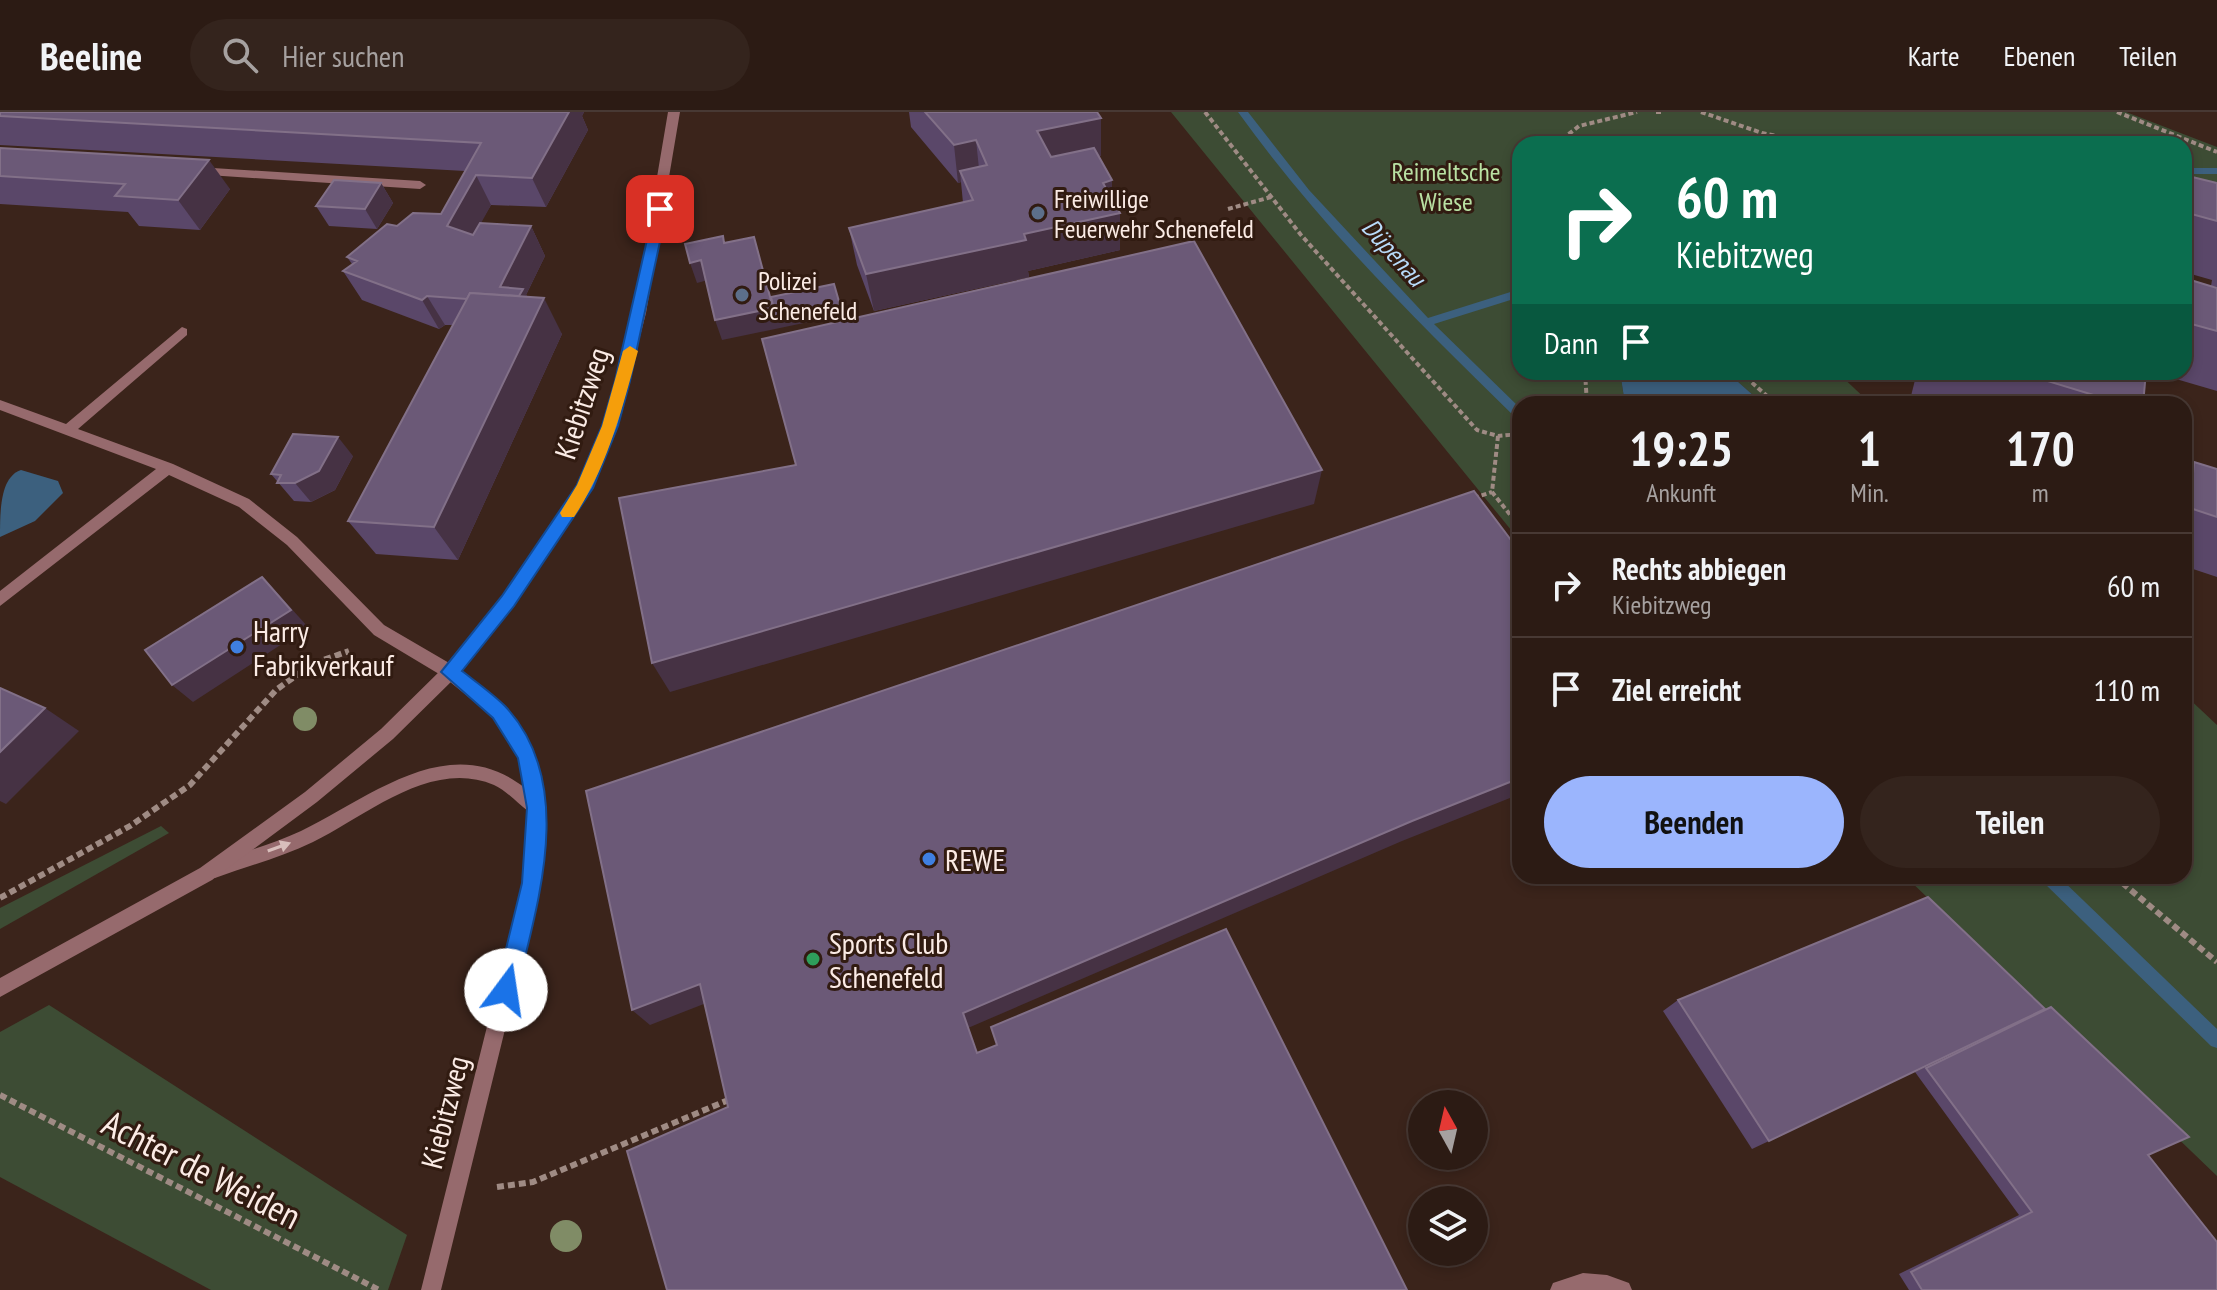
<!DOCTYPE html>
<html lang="de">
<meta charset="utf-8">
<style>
body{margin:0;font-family:"PT Sans Narrow",sans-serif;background:#34241d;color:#f1f3f6;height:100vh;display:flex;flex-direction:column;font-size:30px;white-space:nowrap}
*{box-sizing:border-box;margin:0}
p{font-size:26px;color:#a6a1a0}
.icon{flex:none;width:44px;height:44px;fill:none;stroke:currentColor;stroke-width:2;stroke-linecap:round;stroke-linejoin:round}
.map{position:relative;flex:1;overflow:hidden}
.details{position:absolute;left:1512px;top:284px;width:680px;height:488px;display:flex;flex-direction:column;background:#2c1b14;border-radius:24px;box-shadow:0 4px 12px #0003,0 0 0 2px #483934}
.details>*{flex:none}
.guide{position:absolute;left:1512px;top:24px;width:680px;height:244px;border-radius:24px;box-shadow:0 4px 12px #0003,0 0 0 2px #483934;background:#0b6e4f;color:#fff;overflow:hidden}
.needle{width:52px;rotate:352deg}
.controls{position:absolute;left:1408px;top:978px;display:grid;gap:16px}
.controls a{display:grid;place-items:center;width:80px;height:80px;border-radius:50%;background:#2c1b14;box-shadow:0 4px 12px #0003,0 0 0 2px #483934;font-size:40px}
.pin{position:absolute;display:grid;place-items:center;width:68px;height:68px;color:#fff;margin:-34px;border-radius:16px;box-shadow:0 4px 12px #0006}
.me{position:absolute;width:88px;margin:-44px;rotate:14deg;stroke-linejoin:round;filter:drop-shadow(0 0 6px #0008)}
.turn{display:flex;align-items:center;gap:28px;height:168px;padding:0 32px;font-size:36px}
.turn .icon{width:104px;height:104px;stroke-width:2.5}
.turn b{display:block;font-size:56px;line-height:68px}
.then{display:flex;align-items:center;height:76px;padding:0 32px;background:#0003;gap:16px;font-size:30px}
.eta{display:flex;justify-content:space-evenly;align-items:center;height:136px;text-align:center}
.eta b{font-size:48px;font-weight:800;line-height:56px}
.action{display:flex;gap:16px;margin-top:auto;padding:16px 32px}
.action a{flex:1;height:92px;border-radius:48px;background:#9bb5fd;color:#111;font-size:32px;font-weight:800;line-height:92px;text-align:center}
.action a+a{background:#34241d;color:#f1f3f6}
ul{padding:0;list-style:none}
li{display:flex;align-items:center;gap:24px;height:104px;padding:0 32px;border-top:2px solid #483934}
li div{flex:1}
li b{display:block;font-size:30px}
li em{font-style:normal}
header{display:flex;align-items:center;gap:48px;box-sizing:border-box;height:112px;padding:0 40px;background:#2c1b14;border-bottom:2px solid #483934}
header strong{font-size:38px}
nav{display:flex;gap:44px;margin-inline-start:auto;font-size:28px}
.search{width:560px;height:72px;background:#34241d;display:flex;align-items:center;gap:20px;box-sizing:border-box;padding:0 28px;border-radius:44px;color:#a6a1a0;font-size:30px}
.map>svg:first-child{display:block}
.green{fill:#3d4c34}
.water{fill:#3c607e}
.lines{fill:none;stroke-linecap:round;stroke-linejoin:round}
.stream{fill:#3c607e;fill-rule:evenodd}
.path-far1{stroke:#9f8b84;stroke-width:4;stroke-dasharray:5 3;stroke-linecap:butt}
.path{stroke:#9f8b84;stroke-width:6;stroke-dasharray:7 4;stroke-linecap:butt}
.service{fill:#966a6d;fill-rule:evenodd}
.minor{fill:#966a6d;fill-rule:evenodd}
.tertiary{fill:#966a6d;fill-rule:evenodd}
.tree{fill:#808c66}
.wall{fill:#5a4769}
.shaded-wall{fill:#463244}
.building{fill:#6b5977;stroke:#827088;stroke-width:2}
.oneway{fill:#d8bebb}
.route{fill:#1a73e8;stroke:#114b97;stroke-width:2}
.slow{fill:#f59e0b}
.service-dot{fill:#5c6f8a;stroke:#311b11;stroke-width:3}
.shop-dot{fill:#3f7fe0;stroke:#311b11;stroke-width:3}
.leisure-dot{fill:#2e9e5b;stroke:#311b11;stroke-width:3}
.labels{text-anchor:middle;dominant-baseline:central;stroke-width:6;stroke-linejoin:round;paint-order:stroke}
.far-park-label{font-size:26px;fill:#b9e1a3;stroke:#311b11}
.far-poi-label{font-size:26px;fill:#fbebe5;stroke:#311b11;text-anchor:start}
.far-water-label{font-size:26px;font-style:italic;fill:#b8dbfa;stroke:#311b11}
.street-label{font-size:30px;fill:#fbebe5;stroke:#311b11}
.poi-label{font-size:30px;fill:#fbebe5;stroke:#311b11;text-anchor:start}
.near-street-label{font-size:36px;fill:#fbebe5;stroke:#311b11}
</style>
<header>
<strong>Beeline</strong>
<div class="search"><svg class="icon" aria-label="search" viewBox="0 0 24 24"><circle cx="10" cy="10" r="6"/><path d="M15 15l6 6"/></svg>Hier suchen</div>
<nav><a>Karte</a><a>Ebenen</a><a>Teilen</a></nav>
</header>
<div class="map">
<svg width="2217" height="1178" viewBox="0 0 2217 1178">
<rect width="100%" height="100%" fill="#3b241b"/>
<!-- green -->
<g class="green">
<path d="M 1171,0 L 2126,0 L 2217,35 L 2217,73 L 2184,72 L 2184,32 L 1520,32 L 1520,260 L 1620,260 L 1625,292 L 1520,292 L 1520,429 Z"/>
<path d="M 1727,260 L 1837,260 L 1871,292 L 1763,292 Z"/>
<path d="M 2184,582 L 2217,613 L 2217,1064 L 1905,764 L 2184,764 Z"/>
<path d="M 161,714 L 169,721 L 0,817 L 0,796 Z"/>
<path d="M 49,893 L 407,1123 L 388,1178 L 211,1178 L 0,1065 L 0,920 Z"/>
</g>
<!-- water -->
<g class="water">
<path d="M 1620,260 L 1727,260 L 1763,292 L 1625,292 Z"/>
<path d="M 21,358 L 58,369 L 63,381 L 35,409 L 0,425 C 0,399 0,365 21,358 Z"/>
</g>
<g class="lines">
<!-- stream -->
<g class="stream">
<path d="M 1238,0 L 1248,0 L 1309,78 L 1428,206 L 1520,177 L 1520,185 L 1434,212 L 1520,296 L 1520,307 L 1516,306 C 1417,209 1319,113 1238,0 Z"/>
<rect x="2184" y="56" width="33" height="6"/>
<path d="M 2039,764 L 2058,764 L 2217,917 L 2217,936 L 2211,934 L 2042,769 Z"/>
</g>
<!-- path-far1 -->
<g class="path-far1">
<path d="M 1205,0 L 1301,123 L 1477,318 L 1498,324 L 1520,322"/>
<path d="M 1656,0 L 1663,0"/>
<path d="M 1701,0 L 1762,21 L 1815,32"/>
<path d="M 2117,0 L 2217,40"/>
<path d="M 1556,32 L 1579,14 L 1637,0"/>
<path d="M 1228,97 L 1271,85"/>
<path d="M 1585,260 L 1587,292"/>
<path d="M 1740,260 L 1776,292"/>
<path d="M 2138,283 L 2167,292"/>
<path d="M 1498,324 L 1492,380 L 1520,415"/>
<path d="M 1474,386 L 1492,380"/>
</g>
<!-- path -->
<g class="path">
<path d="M 2114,764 L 2217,850"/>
<path d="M 0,786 L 130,714 L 190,673 L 276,578 L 312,552 L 349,539"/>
<path d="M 0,983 L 379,1178"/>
<path d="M 497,1075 L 533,1070 L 733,986"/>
</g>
<!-- service -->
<g class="service">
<path d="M 197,55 L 420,69 L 426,73 L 420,77 L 193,62 L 193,56 Z"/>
<path d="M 182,215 L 187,217 L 187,223 L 78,317 L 173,352 L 249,387 L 297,425 L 384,513 L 456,555 L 458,560 L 456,565 L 444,565 L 374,523 L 287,433 L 239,395 L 169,363 L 0,494 L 0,479 L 156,357 L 0,298 L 0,288 L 66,312 Z"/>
</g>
<!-- minor -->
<g class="minor">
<path d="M 450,553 L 505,595 L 535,644 L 545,696 L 541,771 L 441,1178 L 421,1178 L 523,771 L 528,699 C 517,691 507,679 494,673 C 431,646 366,704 313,730 C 282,745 248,754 215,766 L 209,764 L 206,758 L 209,752 C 239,741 271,733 301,719 C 370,686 449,616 525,676 L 519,646 L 493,605 L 444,565 L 442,560 L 444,555 Z"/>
<path d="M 1583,1161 L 1607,1163 L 1629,1171 L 1632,1178 L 1550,1178 L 1553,1171 Z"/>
</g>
<!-- tertiary -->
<path class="tertiary" d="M 668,0 L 680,0 L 646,201 L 617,314 L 590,380 L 513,493 L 456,565 L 393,627 L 317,690 L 212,768 L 0,885 L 0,866 L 200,756 L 305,680 L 381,617 L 444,555 L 503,485 L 579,374 L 603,314 L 634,201 Z"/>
</g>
<!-- trees -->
<g class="tree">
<circle cx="305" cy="607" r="12"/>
<circle cx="566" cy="1124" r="16"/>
</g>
<!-- wall -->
<g class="wall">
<path d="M 0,0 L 584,0 L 582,4 L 588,18 L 546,95 L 491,93 L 480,111 L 531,114 L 545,144 L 526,183 L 562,222 L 458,448 L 376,442 L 348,409 L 453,213 L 445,213 L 439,217 L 362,188 L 343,159 L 352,152 L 347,145 L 397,114 L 441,102 L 465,59 L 0,33 Z"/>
<path d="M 909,0 L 1097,0 L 1101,6 L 1101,44 L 1099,44 L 1112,86 L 1120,138 L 1028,159 L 1029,165 L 874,199 L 857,153 L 849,116 L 963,91 L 961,70 L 958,71 L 911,15 Z"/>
<path d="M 0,36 L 230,77 L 200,118 L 139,114 L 128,100 L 0,92 Z"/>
<path d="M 2184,63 L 2217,71 L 2217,175 L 2211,174 L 2212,168 L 2184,160 Z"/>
<path d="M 381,71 L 393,91 L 377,117 L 329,114 L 316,94 Z"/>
<path d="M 2184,166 L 2217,176 L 2217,279 L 2152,260 L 2184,260 Z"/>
<path d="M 1917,260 L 2146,260 L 2143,292 L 1935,292 L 1911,284 Z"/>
<path d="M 353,344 L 335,378 L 311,390 L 294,389 L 271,362 Z"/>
<path d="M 2194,350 L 2217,357 L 2217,465 L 2184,454 L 2184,359 Z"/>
<path d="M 1678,888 L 1769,1029 L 1752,1037 L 1663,899 Z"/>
<path d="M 2039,901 L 2148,1043 L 2217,1178 L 1909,1178 L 1899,1162 L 2019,1103 L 1915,960 Z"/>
</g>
<!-- shaded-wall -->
<g class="shaded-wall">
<path d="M 568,0 L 584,0 L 582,4 L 588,18 L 546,95 L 532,66 Z"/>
<path d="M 1101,6 L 1101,44 L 1039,56 L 1037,19 Z"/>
<path d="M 976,28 L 980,66 L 960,59 L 961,70 L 958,71 L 954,33 Z"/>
<path d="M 209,48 L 230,77 L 200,118 L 178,88 Z"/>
<path d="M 476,63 L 491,93 L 463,144 L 447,114 Z"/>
<path d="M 1112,68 L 1112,103 L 1120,101 L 1120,138 L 1028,159 L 1029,165 L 874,199 L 866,162 L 1024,122 L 1103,71 Z"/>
<path d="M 381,71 L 393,91 L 377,117 L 365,97 Z"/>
<path d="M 531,114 L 545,144 L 526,183 L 536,203 L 544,186 L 562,222 L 458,448 L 434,415 L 500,175 Z"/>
<path d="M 754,125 L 776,206 L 840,193 L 842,203 L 722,228 L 715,208 Z"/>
<path d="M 701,148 L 708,168 L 697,171 L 690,151 Z"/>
<path d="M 427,184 L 445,213 L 439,217 L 422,188 Z"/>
<path d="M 338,325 L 353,344 L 335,378 L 311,390 L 295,371 Z"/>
<path d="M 1322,358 L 1314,392 L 670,580 L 652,551 Z"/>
<path d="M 262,465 L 279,483 L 308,515 L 193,590 L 172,573 Z"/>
<path d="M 45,596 L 79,619 L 6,692 L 0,689 L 0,640 Z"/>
<path d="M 1520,666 L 1520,682 L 1402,729 L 968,916 L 963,901 L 1412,709 Z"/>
<path d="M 700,872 L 714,888 L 650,913 L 632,898 Z"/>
</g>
<!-- building -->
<g class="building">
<path d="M 0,0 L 569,0 L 532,66 L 476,63 L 447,114 L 473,123 L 480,111 L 531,114 L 500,175 L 523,177 L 519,184 L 470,181 L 467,187 L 427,184 L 422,188 L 343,159 L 357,149 L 347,145 L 387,112 L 397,114 L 413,101 L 441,102 L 481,31 L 0,4 Z"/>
<path d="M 925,0 L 1097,0 L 1101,6 L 1037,19 L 1051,45 L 1094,36 L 1112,68 L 1103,71 L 1120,101 L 1024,122 L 1026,128 L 866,162 L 849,116 L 973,88 L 960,59 L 987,53 L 976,28 L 954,33 Z"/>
<path d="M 0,36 L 209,48 L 178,88 L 115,84 L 125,72 L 0,64 Z"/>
<path d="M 2184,63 L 2217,71 L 2217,109 L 2184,100 Z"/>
<path d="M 334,68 L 381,71 L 365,97 L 316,94 Z"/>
<path d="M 723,124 L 724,131 L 754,125 L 773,196 L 715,208 L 701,148 L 690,151 L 685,132 Z"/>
<path d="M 1194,129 L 1322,358 L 652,551 L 619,386 L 796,353 L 762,227 Z"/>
<path d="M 2184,166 L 2217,176 L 2217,219 L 2184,210 Z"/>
<path d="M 834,172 L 840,193 L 776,206 L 771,185 Z"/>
<path d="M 470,181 L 544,186 L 434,415 L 348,409 Z"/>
<path d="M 2018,260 L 2146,260 L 2143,292 L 2123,292 Z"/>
<path d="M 293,322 L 338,325 L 319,359 L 295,371 L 277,371 L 281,363 L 271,362 Z"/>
<path d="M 2194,350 L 2217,357 L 2217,405 L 2190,396 Z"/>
<path d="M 1474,379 L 1520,440 L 1520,666 L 1412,709 L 963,901 L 977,941 L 997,933 L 991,915 L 1226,817 L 1407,1178 L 667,1178 L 627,1039 L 728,995 L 700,872 L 632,898 L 586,679 Z"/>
<path d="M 262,465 L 291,498 L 172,573 L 145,538 Z"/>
<path d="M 0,576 L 45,596 L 0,640 Z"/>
<path d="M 1928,785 L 2045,897 L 1769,1029 L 1678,888 Z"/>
<path d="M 2051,895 L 2189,1025 L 2148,1043 L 2217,1130 L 2217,1178 L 1922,1178 L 1911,1160 L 2032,1100 L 1926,956 Z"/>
</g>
<!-- one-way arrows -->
<defs><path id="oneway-solid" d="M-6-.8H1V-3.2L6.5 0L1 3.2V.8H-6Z" transform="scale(2)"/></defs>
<use class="oneway" href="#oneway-solid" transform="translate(279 735) rotate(-20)"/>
<!-- route -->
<path class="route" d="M 660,92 L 667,97 L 630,269 L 618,314 L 593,376 L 514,494 L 462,559 C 476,570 492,581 505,594 C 577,671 538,789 517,878 L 514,885 L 506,888 L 499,885 L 496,878 L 522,771 L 527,696 L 518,646 L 493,606 L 441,560 L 502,484 L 577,373 L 602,314 L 615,269 L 654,97 Z"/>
<!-- slow -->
<path class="slow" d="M 630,234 L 638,239 C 622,297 608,354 574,405 L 562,405 L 560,401 L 577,373 L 602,314 L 623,239 Z"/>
<!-- markers -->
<g class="service-dot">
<circle cx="1038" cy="101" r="8"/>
<circle cx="742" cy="183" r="8"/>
</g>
<g class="shop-dot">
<circle cx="237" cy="535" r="8"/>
<circle cx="929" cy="747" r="8"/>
</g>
<circle class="leisure-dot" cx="813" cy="847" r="8"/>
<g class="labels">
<!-- far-park labels -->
<g class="far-park-label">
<text x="1446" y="59">Reimeltsche<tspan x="1446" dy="30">Wiese</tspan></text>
</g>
<!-- far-poi labels -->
<g class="far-poi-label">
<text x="1054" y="86">Freiwillige<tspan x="1054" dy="30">Feuerwehr Schenefeld</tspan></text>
<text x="758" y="168">Polizei<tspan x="758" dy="30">Schenefeld</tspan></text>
</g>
<!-- far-water labels -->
<g class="far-water-label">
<text transform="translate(1394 140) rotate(48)">Düpenau</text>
</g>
<!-- street labels -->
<g class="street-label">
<text transform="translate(581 291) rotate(-72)">Kiebitzweg</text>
<text transform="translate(444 1000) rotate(-76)">Kiebitzweg</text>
</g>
<!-- poi labels -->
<g class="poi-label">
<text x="253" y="518">Harry<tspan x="253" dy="34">Fabrikverkauf</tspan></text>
<text x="945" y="747">REWE</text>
<text x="829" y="830">Sports Club<tspan x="829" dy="34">Schenefeld</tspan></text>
</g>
<!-- near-street labels -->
<g class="near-street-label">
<text transform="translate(202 1057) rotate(27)">Achter de Weiden</text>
</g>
</g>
</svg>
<div class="controls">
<a><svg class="needle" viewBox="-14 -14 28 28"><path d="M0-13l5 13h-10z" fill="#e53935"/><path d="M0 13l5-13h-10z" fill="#a6a1a0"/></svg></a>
<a><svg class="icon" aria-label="layers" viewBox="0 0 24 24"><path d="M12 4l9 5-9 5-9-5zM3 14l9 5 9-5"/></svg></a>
</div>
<div class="pin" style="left:660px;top:97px;background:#d93025"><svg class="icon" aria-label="arrive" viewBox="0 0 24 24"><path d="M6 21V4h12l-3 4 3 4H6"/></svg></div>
<svg class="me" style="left:506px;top:878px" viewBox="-20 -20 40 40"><circle r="19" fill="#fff"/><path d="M0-13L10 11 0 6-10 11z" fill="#1a73e8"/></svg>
<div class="guide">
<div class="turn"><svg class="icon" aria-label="right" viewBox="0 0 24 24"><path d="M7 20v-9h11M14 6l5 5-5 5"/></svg><div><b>60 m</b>Kiebitzweg</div></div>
<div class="then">Dann<svg class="icon" aria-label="arrive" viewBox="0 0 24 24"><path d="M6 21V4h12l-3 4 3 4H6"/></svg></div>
</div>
<section class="details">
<div class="eta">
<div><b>19:25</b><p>Ankunft</p></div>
<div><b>1</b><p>Min.</p></div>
<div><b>170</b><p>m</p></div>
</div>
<ul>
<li><svg class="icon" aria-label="right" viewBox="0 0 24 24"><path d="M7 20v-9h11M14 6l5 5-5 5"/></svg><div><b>Rechts abbiegen</b><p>Kiebitzweg</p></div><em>60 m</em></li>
<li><svg class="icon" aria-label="arrive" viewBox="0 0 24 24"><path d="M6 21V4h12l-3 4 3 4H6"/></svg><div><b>Ziel erreicht</b></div><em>110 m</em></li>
</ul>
<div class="action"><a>Beenden</a><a>Teilen</a></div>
</section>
</div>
